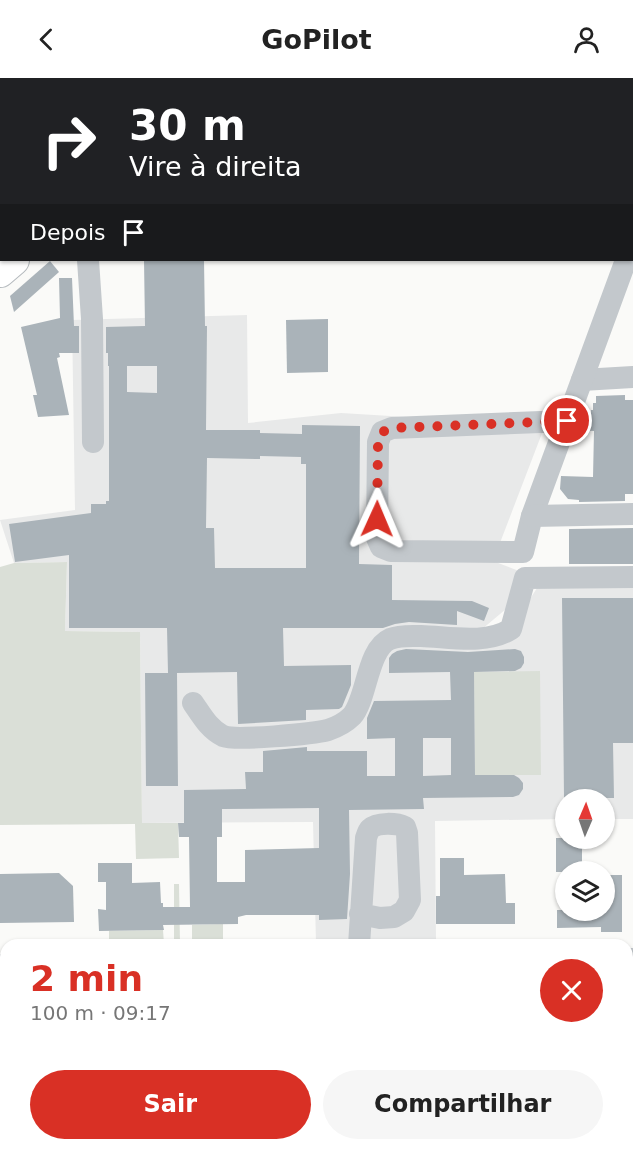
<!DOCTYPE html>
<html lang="pt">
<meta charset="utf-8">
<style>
body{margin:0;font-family:"DejaVu Sans",sans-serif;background:#f6f6f6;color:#222;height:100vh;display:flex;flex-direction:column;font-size:22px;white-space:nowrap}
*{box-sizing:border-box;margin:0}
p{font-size:20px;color:#767676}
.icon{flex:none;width:33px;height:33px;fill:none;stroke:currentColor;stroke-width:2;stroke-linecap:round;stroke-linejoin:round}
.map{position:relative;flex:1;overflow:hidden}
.drawer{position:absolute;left:0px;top:861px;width:633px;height:212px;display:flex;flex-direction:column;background:#fff;border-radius:18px 18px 0 0;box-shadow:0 2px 4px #0004}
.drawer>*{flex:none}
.guide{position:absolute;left:0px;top:0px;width:633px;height:183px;box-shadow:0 2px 4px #0004;background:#202124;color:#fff;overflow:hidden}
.needle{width:39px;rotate:2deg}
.tools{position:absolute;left:555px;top:711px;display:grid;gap:12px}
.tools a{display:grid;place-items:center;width:60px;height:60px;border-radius:50%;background:#fff;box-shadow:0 2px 4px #0004;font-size:30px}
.pin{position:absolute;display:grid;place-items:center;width:51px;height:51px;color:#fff;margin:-26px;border:3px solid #fff;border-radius:50%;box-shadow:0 2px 6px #0007}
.me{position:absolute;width:66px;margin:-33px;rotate:1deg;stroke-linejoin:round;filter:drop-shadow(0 0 4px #0008)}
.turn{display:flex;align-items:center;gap:21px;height:126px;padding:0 30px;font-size:27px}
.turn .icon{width:78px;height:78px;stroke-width:2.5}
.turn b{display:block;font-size:42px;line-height:51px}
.then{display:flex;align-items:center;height:57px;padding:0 30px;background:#0003;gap:12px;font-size:22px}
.round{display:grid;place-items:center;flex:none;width:63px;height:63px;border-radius:32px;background:#f6f6f6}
.summary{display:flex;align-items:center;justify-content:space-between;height:102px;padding:0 30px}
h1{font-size:36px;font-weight:700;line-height:45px;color:#d93025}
.action{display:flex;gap:12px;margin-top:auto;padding:12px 30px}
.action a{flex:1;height:69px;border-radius:36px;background:#d93025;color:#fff;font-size:24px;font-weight:700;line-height:69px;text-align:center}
.action a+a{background:#f6f6f6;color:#222}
header{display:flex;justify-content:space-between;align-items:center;height:78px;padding:0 30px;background:#fff;font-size:27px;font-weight:700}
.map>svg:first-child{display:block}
.built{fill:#e8e9e9}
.green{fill:#dadfd7}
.building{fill:#aab3b9;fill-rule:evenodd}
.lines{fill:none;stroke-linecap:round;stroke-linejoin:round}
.major-casing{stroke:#b5babe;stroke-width:32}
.minor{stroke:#c3c8cc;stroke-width:22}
.major{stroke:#fff;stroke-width:30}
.route{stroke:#d93025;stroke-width:10;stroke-dasharray:0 18}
</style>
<header><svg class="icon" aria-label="back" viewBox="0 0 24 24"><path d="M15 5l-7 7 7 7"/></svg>GoPilot<svg class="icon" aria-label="person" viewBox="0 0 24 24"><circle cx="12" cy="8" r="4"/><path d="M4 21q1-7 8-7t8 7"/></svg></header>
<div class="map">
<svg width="633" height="1072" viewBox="0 0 633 1072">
<rect width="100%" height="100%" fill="#fafaf8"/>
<!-- built -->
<g class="built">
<path d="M 247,237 L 248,345 L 341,335 L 407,339 L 549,337 L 493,483 L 519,493 L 506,531 L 481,552 L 511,551 L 544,499 L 633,492 L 633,741 L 605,741 L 604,722 L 566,722 L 565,741 L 435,743 L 436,864 L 316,865 L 313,744 L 142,745 L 140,554 L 65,553 L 67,484 L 14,485 L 0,442 L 75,432 L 72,242 Z"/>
<path d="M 0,913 L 6,913 L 6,1066 L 24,1067 L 24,1072 L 0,1072 Z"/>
</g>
<!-- green -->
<g class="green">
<path d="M 67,484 L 65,553 L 140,554 L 142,745 L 178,745 L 179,780 L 136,781 L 135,746 L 0,747 L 0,489 L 14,485 Z"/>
<path d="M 540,593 L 541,697 L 475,697 L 474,594 Z"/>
<path d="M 174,806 L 179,806 L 180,866 L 174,866 Z"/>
<path d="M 223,846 L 223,866 L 192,866 L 192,847 Z"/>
<path d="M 163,852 L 164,866 L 109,867 L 109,853 Z"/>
</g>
<!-- building -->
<g class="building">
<path d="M 144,182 L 204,182 L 205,248 L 207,248 L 206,352 L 260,352 L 260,355 L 302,356 L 302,347 L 360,348 L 359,486 L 392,487 L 392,522 L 472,523 L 489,530 L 484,543 L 457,533 L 457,547 L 409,544 L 395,546 L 383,550 L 283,550 L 284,588 L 351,587 L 351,607 L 342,629 L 339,631 L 306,632 L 306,642 L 238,646 L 237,594 L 177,595 L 178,708 L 146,708 L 145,595 L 168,595 L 167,550 L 69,550 L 69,477 L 15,484 L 9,446 L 91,435 L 91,426 L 106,426 L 106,423 L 109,423 L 109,288 L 108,288 L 108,275 L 106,275 L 106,249 L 145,248 ZM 127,288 L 157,288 L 157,315 L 127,314 ZM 260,378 L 301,379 L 301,386 L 306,386 L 306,490 L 215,490 L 214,450 L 206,450 L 207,380 L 260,381 Z"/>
<path d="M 50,183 L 59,194 L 14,234 L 10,218 Z"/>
<path d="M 59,200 L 72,200 L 74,248 L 79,248 L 79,275 L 59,275 L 60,279 L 57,280 L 69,337 L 38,339 L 33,317 L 37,317 L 21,249 L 60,240 Z"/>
<path d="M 328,241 L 328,294 L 287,295 L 286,242 Z"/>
<path d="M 625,317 L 625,322 L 633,322 L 633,416 L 625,416 L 625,423 L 579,424 L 579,422 L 568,421 L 560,411 L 561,398 L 593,399 L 594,353 L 578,352 L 584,335 L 591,336 L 591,332 L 593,332 L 593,325 L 596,325 L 596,318 Z"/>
<path d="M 633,450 L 633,486 L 569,486 L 569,451 Z"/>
<path d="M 562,520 L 633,520 L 633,665 L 613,665 L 614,720 L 564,720 Z"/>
<path d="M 406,571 L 468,574 L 515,571 L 521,573 L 524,579 L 524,585 L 521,590 L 515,593 L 474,594 L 475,697 L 514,697 L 519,700 L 523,705 L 523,711 L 519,717 L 513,719 L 423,720 L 424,731 L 349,732 L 350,796 L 347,841 L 319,842 L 319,837 L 246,837 L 238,839 L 238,846 L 163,847 L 164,852 L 99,853 L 98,831 L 106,832 L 106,804 L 98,804 L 98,785 L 132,785 L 132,805 L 160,804 L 161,825 L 163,825 L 163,829 L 190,829 L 189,759 L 179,759 L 178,745 L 184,745 L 184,712 L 246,711 L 245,694 L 263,694 L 263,673 L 307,669 L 307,673 L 367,673 L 367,698 L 395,698 L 395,660 L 367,661 L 367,640 L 374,623 L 451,622 L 450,594 L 389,595 L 389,580 L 392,576 L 397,573 ZM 423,660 L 451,660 L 451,697 L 423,698 ZM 319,730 L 319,770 L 245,772 L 245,804 L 217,804 L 217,759 L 222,759 L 222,731 Z"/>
<path d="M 556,760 L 582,760 L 582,791 L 577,791 L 577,794 L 556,794 Z"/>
<path d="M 440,780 L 464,780 L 464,797 L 505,796 L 506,825 L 515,825 L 515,846 L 436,846 L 436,818 L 440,818 Z"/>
<path d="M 59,795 L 73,808 L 74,844 L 0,845 L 0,796 Z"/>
<path d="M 604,797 L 622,797 L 622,854 L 601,854 L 601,849 L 557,850 L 557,832 L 604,832 Z"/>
</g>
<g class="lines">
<!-- major casing -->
<g class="major-casing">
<g id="major">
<path d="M 306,2 L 312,0"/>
<path d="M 0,194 L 14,182"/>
</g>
</g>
<!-- minor -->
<g class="minor">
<path d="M 0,53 L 2,55"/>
<path d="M 88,182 L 92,241 L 93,364"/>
<path d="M 582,302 L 633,299"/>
<path d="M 567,343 L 392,350 L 382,354 L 378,364 L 377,460 L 381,469 L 391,473 L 523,474 L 532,438 L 626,182"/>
<path d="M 532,438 L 633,436"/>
<path d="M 193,625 C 202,638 209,651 223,658 C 235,663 313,656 328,652 C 337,649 345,645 352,638 C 367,621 367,571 390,561 C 400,557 411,558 421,558 C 450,559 486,567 511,551 L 525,500 L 633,499"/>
<path d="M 359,867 L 366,760 C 367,757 368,753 370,751 C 377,744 397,745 405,749 L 407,755 L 410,822 L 404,833 L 394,839 L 380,840 L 360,836"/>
<path d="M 627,881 L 633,881"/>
<path d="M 0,887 L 6,887"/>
<path d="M 627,979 L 627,1072"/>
<path d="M 0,1012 L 6,1012"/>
<path d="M 42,1066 L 42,1072"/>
<path d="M 97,1066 L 106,1072"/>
<path d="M 249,1066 L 251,1072"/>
<path d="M 332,1066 L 332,1072"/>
</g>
<!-- major -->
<use href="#major" class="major"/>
</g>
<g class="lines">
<!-- route -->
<path class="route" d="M 377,441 L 378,364 L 382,354 L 392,350 L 567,343"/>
</g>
</svg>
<div class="tools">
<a><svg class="needle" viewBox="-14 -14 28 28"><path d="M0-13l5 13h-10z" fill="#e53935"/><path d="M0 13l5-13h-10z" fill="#767676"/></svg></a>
<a><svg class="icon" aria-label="layers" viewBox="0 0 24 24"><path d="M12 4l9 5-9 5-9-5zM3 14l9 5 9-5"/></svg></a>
</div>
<div class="pin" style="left:567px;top:343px;background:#d93025"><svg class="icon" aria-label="arrive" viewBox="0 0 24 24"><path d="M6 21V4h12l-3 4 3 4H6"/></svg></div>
<svg class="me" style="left:377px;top:441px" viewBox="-20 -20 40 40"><path d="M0-17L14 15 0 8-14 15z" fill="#d93025" stroke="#fff" stroke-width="4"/></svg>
<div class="guide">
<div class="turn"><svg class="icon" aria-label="right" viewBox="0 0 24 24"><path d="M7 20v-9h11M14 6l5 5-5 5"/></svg><div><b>30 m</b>Vire à direita</div></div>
<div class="then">Depois<svg class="icon" aria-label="arrive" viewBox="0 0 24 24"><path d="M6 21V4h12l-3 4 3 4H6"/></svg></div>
</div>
<section class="drawer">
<div class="summary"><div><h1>2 min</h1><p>100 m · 09:17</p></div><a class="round" style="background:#d93025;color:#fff"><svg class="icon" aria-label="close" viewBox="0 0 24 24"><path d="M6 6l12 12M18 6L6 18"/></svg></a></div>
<div class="action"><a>Sair</a><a>Compartilhar</a></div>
</section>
</div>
